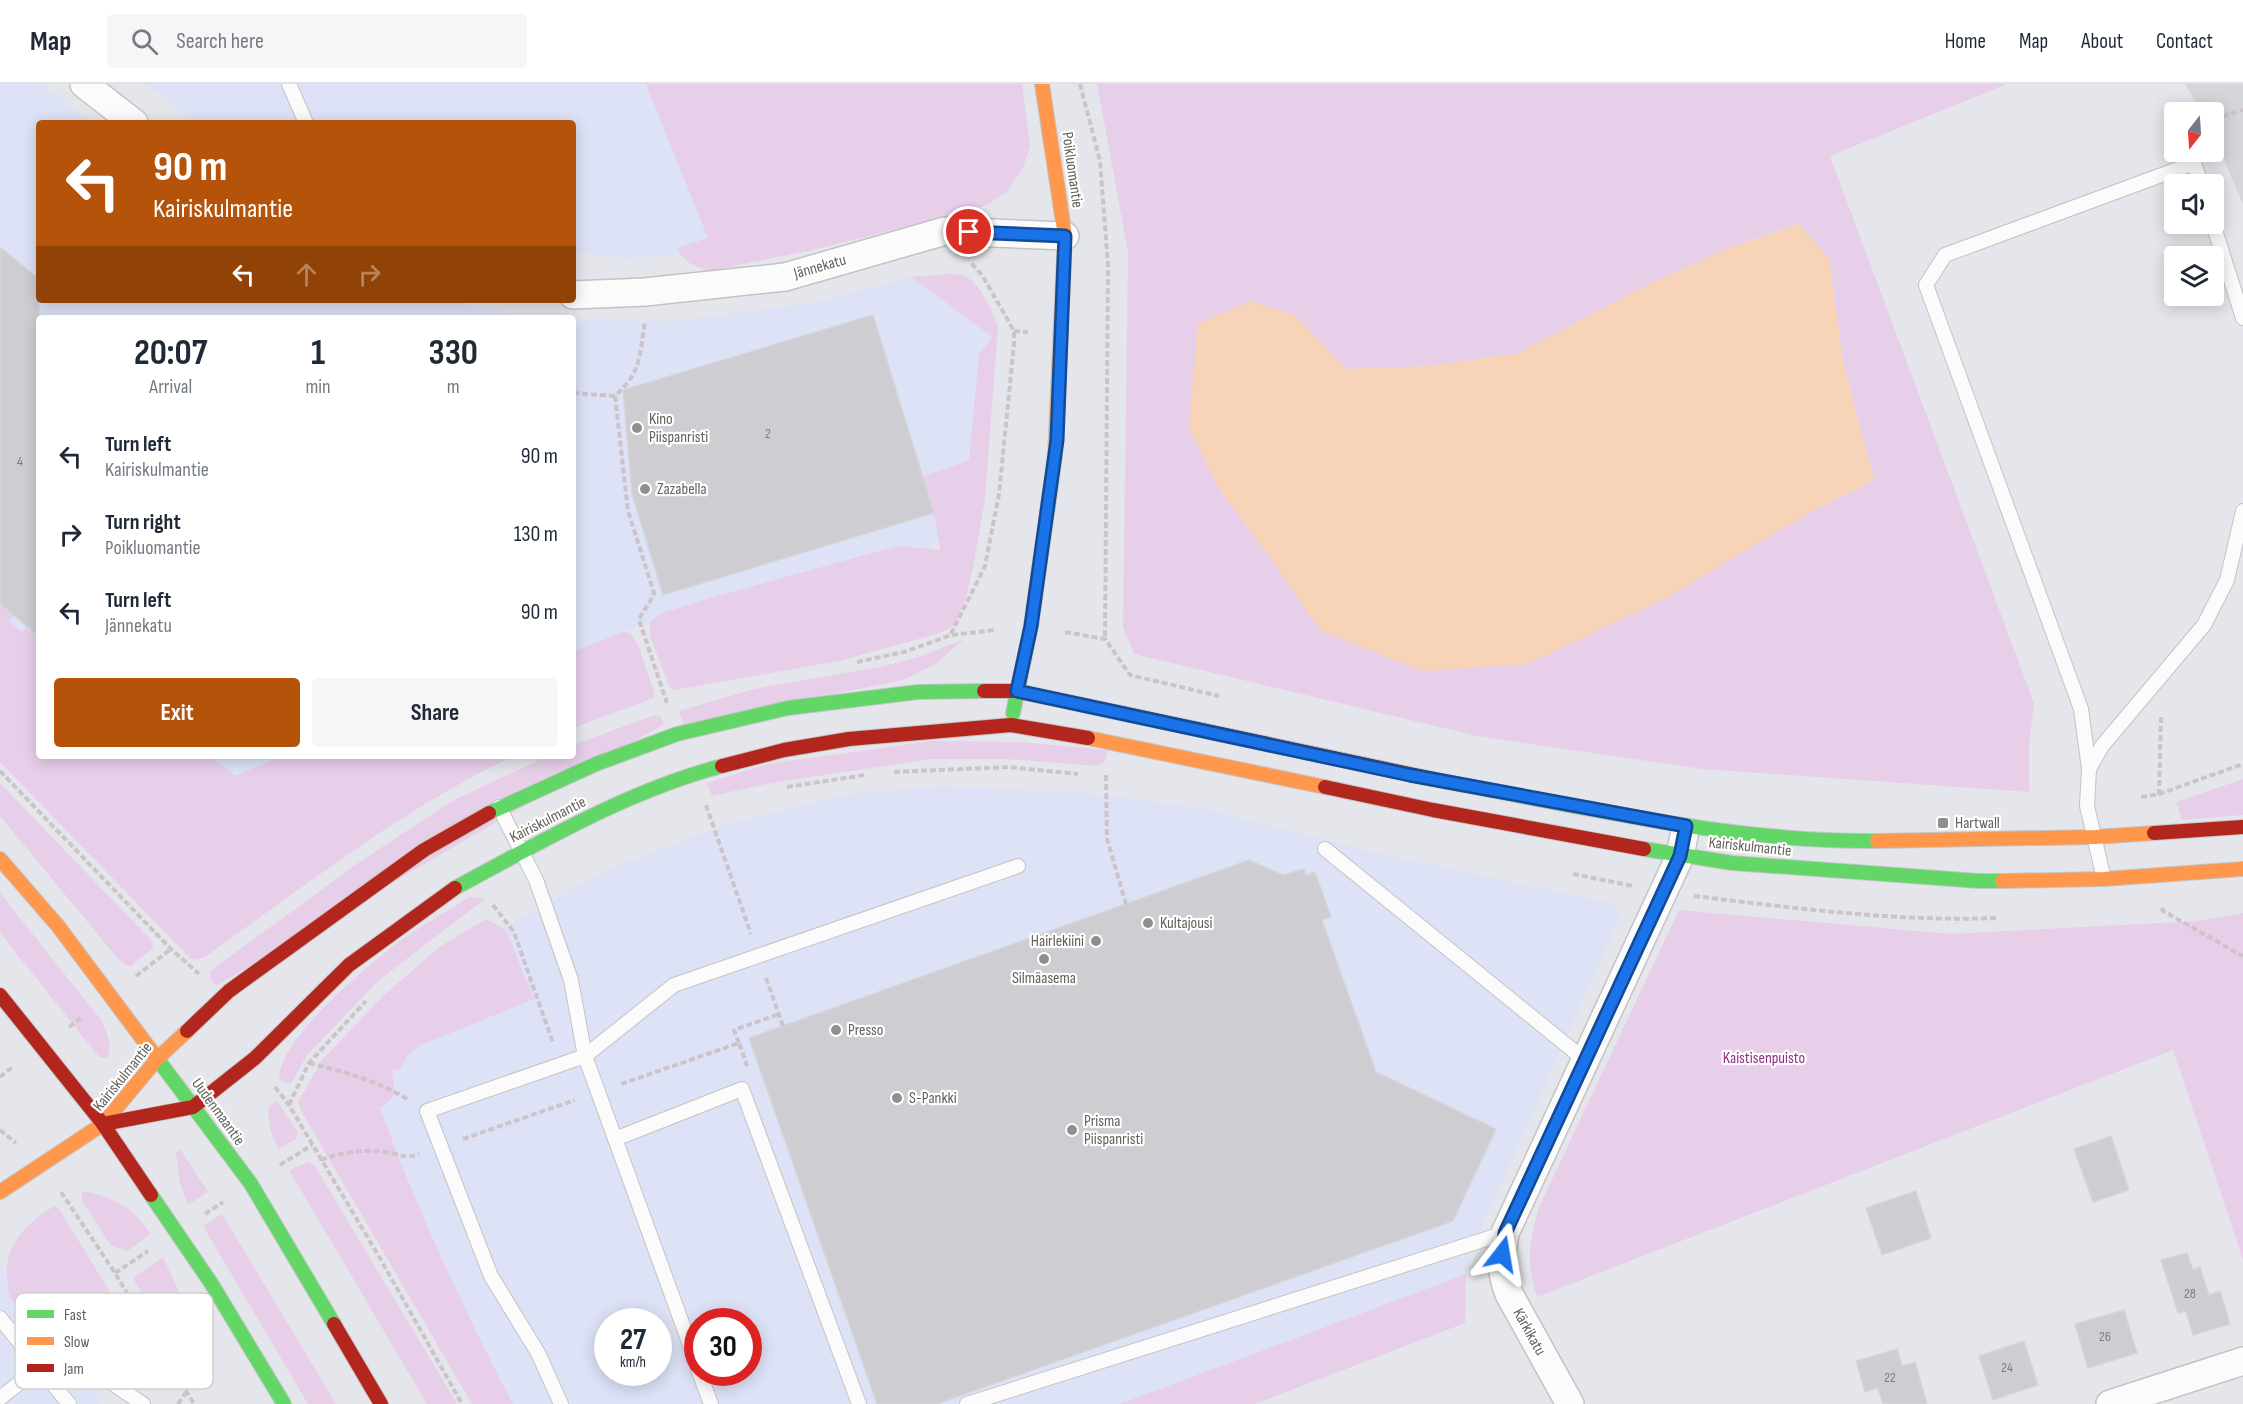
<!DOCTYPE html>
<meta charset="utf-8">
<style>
body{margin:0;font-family:"Sofia Sans Condensed",sans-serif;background:#f6f6f7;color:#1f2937;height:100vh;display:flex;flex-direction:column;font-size:22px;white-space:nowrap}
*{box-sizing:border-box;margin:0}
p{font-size:20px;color:#747a83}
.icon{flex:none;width:33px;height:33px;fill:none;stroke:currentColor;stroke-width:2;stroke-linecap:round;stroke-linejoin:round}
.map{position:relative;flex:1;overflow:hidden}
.sheet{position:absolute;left:36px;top:231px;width:540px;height:444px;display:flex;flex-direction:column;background:#fff;border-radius:6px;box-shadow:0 3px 15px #0003}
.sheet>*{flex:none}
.guide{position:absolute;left:36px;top:36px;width:540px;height:183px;border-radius:6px;box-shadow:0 3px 15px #0003;background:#b45309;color:#fff;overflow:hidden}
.needle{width:39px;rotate:197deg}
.tools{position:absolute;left:2164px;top:18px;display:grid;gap:12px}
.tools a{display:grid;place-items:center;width:60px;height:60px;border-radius:6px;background:#fff;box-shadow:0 3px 15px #0003;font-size:30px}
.speed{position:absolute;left:594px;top:1224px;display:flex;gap:12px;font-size:30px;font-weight:700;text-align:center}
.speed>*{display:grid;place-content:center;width:78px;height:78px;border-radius:50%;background:#fff;box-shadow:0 3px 15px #0003;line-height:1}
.speed small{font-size:15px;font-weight:400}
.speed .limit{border:9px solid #d22;background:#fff;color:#111}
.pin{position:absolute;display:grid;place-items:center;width:51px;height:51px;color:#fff;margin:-26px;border:3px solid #fff;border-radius:50%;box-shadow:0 2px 6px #0007}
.me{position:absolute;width:66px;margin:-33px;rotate:14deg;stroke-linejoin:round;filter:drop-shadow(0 0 4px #0008)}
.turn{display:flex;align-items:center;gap:21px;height:126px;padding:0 18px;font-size:27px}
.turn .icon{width:78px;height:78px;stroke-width:2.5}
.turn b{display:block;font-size:42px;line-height:51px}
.lanes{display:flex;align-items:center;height:57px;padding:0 18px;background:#0003;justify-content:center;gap:30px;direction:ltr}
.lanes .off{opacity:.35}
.eta{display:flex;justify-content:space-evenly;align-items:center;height:102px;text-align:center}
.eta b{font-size:36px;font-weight:700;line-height:42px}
.cta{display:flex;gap:12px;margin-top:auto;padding:12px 18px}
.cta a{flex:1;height:69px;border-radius:6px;background:#b45309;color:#fff;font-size:24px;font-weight:700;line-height:69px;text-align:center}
.cta a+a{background:#f6f6f7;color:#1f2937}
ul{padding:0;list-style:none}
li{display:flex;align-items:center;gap:18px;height:78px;padding:0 18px}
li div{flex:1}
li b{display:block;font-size:22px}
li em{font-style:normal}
header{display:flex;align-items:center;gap:36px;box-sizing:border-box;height:84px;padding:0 30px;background:#fff;border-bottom:2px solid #e0e1e3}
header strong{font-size:28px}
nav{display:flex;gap:33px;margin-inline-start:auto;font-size:21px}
.search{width:420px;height:54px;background:#f6f6f7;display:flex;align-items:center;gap:15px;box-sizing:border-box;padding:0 21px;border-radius:6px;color:#747a83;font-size:22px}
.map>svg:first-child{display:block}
.commercial{fill:#dde2f6;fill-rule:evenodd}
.industrial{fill:#d5d6db}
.green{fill:#e7cfe9;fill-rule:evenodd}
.water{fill:#f7d4b7}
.building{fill:#ceced2;stroke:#d4d6da;stroke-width:1.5}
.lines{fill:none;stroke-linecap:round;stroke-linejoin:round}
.lane-casing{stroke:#c4c3c3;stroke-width:16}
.street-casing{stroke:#c4c3c3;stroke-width:30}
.fast-casing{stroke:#c6c5c5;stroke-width:16}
.slow-casing{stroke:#c6c5c5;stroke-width:16}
.jam-casing{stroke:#c6c5c5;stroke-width:16}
.path{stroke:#ccc4c8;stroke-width:4;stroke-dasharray:6 3;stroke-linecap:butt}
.lane{stroke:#fbfbfc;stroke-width:14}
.street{stroke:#fbfbfc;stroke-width:27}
.fast{stroke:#63d668;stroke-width:14}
.slow{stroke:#ff974d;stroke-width:14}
.jam{stroke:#b3261e;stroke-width:14}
.route-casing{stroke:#114b97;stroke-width:15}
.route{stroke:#1a73e8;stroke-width:10}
.poi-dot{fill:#918f8d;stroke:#fff;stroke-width:2}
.labels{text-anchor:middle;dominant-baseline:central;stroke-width:4.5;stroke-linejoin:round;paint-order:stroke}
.number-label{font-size:14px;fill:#807d79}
.street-label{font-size:16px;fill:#64605a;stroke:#fff}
.poi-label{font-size:16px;fill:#64605a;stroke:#fff;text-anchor:start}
.park-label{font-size:16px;fill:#8d3087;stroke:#fff}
.key{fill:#fff;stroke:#d0cfce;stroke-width:1.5}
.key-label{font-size:16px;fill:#64605a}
</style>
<header>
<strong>Map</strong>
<div class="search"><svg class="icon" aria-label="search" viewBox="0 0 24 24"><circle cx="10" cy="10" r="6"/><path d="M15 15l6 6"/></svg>Search here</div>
<nav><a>Home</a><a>Map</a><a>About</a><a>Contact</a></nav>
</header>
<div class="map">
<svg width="2243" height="1320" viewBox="0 0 2243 1320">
<rect width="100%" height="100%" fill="#e5e6eb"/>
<!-- commercial -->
<g class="commercial">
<path d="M 0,0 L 43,0 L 90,39 L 39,39 L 39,216 L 443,216 L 530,234 L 39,234 L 39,563 L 0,531 Z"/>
<path d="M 147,0 L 971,0 L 713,169 L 628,174 L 573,168 L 573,39 L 197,39 Z"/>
<path d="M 911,193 L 992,253 L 978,427 L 883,498 L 635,543 L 573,568 L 573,236 L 677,237 L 813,219 Z"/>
<path d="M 174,672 L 307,672 L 217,707 Z"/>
<path d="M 939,702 L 1096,710 L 1207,725 L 1372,768 L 1615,820 L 1620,833 L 1471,1168 L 1466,1190 L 1120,1320 L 512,1320 L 332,990 L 487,852 L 612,784 L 725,741 L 847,711 ZM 608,1238 L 658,1238 L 658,1288 L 608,1288 ZM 698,1238 L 748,1238 L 748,1288 L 698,1288 Z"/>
<path d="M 0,1180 L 101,1320 L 0,1320 Z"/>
</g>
<!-- industrial -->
<path class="industrial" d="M 2185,0 L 2243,0 L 2243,120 L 2214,53 L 2214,28 L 2202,28 Z"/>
<!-- green -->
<g class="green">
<path d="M 646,0 L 1022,0 L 1030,62 L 1023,84 L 1007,107 L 989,120 L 958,130 L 812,166 L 710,187 C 695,183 684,179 677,164 L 708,154 Z"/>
<path d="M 1097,0 L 2007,0 L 1830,72 L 2034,619 L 2029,660 L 2029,708 L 1702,685 L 1477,652 L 1134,570 L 1123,543 L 1128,168 ZM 1798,140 L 1829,175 L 1843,278 L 1874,396 L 1814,426 L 1267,469 L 1217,402 L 1295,231 L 1346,285 L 1430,282 L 1519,269 L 1645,202 L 1734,162 Z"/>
<path d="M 948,190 C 952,190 959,190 963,191 C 981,199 991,225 998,242 L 985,415 L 974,479 L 965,517 L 954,542 L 937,550 L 839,577 L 674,606 L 669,602 L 650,552 L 650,538 L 662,529 L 717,512 L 897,462 L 940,466 L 934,429 L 922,393 L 969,376 L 979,271 L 992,253 L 911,193 Z"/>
<path d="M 0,520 L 13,531 L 9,537 L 22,548 L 27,542 L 39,552 L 39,672 L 209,672 L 235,692 L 283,672 L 289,672 L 291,675 L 298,672 L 514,672 C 403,724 305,802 205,873 L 196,876 L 190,874 L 0,678 Z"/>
<path d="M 623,548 L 630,549 L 638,561 L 654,607 L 654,614 L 573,644 L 573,568 Z"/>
<path d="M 964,555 L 937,579 L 903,596 L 684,641 L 679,627 L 754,605 L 885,582 L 921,572 Z"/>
<path d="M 655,631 L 661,633 L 664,640 L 216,902 L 210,894 L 210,887 L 361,777 L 454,716 L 548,672 L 573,672 L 573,661 Z"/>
<path d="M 932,657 L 1019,658 L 1108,666 L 1105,677 L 1098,682 L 1005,675 L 931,675 L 771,699 L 712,712 L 707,699 L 767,680 Z"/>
<path d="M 2243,695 L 2243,731 L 2182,736 L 2176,718 Z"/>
<path d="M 0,699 L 152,857 L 153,864 L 130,883 L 119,876 L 0,732 Z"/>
<path d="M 0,809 L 102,937 C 107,950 113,962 107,974 L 100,974 L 0,849 Z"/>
<path d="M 470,813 L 485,815 L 378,897 L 308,970 L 291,999 L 285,999 L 279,993 C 283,952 360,889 392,863 C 416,844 445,829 470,813 Z"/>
<path d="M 1679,826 L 1951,850 L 2197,837 L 2243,829 L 2243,1176 L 2173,966 L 1537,1213 C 1526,1176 1529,1160 1539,1123 Z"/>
<path d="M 486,835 L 506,846 L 534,915 L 421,961 L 407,972 L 400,985 L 392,986 C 394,1009 400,1010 380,1024 C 417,1126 463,1224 513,1320 L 472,1320 L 301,1027 L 298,1018 L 322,976 L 382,913 L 439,863 Z"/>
<path d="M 277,1017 L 298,1049 L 296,1055 L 279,1065 C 271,1054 267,1036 269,1022 Z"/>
<path d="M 180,1065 L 208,1108 L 188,1121 L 180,1099 L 176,1068 Z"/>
<path d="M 308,1078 L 315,1082 L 457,1320 L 427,1320 L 289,1086 Z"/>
<path d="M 82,1107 C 113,1112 133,1124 151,1150 L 127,1167 L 111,1162 L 82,1117 Z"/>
<path d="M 54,1122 L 60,1126 L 156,1284 L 63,1236 L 43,1243 C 32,1235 21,1229 14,1219 C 8,1211 8,1201 7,1192 C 5,1159 28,1138 54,1122 Z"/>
<path d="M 222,1130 L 329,1308 L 336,1320 L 308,1320 L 203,1142 Z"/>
<path d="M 163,1173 L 210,1276 L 189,1290 L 133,1194 Z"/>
<path d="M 1466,1190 L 1465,1239 L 1255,1320 L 1120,1320 Z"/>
</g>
<!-- water -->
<path class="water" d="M 1799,140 L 1829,175 L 1843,278 L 1874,396 L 1814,426 L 1666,514 L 1528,580 L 1422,587 L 1320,546 L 1267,469 L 1217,402 L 1189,343 L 1198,240 L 1251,217 L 1295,231 L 1346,285 L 1430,282 L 1519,269 L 1645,202 L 1734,162 Z"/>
<!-- building -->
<g class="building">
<path d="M 0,163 L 39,195 L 39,552 L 0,520 Z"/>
<path d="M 873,231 L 934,429 L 663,511 L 632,410 L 623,306 Z"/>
<path d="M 1249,776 L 1283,791 L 1304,785 L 1306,791 L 1315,788 L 1331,833 L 1322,836 L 1376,988 L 1496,1045 L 1453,1137 L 937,1320 L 877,1320 L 749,954 Z"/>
<path d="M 2111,1052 L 2129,1106 L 2093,1118 L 2074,1065 Z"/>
<path d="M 1916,1107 L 1931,1154 L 1882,1171 L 1866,1124 Z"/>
<path d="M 2187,1169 L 2193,1185 L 2200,1183 L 2209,1211 L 2220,1207 L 2230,1240 L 2193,1251 L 2186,1227 L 2178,1229 L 2161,1176 Z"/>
<path d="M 2124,1226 L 2137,1269 L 2088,1284 L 2075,1240 Z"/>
<path d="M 2024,1257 L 2038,1301 L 1993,1316 L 1979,1272 Z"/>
<path d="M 1897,1265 L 1902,1282 L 1915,1278 L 1927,1320 L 1883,1320 L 1878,1304 L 1865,1308 L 1856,1277 Z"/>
</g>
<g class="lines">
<!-- lane casing -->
<g class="lane-casing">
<g id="lane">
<path d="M 289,0 L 306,39"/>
<path d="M 2213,140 L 2243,234"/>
<path d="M 2089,685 L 2102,662 L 2204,541 L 2227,496 L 2243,427"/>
<path d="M 499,723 L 536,796 L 571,896 L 585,972 L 698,1283"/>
<path d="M 1325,765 L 1585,976"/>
<path d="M 2104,795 L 2087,722 L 2089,685 L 2081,625 L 1926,201 L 1945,171 L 2194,79 L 2201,100"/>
<path d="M 615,1055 L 742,1005 L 859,1320"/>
<path d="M 0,1234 L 69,1320"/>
<path d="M 32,1273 L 70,1277 L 103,1293 L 143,1320"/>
<path d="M 699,1288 L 711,1320"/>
<path d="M 0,1314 L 40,1283"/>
<path d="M 561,1320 L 538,1269 L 491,1192 L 427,1027 L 585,972 L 674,901 L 1018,782"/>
<path d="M 967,1320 L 1505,1149"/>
</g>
</g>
<!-- street casing -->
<g class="street-casing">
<g id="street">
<path d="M 84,0 L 134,39"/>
<path d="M 573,211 L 645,208 L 785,193 L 945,147 L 1065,152"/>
<path d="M 1570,1320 L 1509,1210 C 1500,1187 1501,1173 1505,1149 L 1680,772 L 1684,752"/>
<path d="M 2110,1320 L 2243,1277"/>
</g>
</g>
<!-- fast casing -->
<g class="fast-casing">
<g id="fast">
<path d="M 1013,629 L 1031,542 L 1055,372"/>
<path d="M 1447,698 C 1589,724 1732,758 1877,757"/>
<path d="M 489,729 L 596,680 L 677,650 L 788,624 L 918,608 L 984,607"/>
<path d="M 1644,765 L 1732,779 L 1979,797 L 2002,797"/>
<path d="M 455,804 C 541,758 627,707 722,682"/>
<path d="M 153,969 L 251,1100 L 334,1240"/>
<path d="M 151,1111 L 211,1199 L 284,1320"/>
</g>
</g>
<!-- slow casing -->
<g class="slow-casing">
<g id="slow">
<path d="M 1042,0 L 1065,152 L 1055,372"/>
<path d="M 1088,654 L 1325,703"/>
<path d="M 1877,757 L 2095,753 L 2154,749"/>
<path d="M 0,775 L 58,842 L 153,969"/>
<path d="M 2002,797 L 2104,795 L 2243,785"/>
<path d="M 0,1108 L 103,1040 L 158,974 L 187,947"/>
</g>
</g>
<!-- jam casing -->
<g class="jam-casing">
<g id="jam">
<path d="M 984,607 L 1017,607 L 1447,698"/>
<path d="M 722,682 L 784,666 L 849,655 L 1011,641 L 1088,654"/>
<path d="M 1325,703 L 1433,726 L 1644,765"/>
<path d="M 2154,749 L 2243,743"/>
<path d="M 0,911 L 103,1040 L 151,1111"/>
<path d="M 187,947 L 229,907 L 424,766 L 489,729"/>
<path d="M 103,1040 L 193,1023 L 255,974 L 349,881 L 455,804"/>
<path d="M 334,1240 L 381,1320"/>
</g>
</g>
<!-- path -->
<g class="path">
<path d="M 1080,0 L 1100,77 L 1108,181 L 1105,555"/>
<path d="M 2214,35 L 2243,26"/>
<path d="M 1014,247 L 1028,248"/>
<path d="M 573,309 L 615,312 C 642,287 639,273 645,238"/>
<path d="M 615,312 L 628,427 L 654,509 C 650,520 643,526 639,536 L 667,619"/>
<path d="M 1065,548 L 1105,555 L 1130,591 L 1219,612"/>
<path d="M 951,550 L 985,482 L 999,410 L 1014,260 L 1014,247 L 982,191 L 971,179"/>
<path d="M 857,578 L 904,568 L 951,551 L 995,546"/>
<path d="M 0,687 L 171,865 L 199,890"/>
<path d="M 894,688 L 1008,683 L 1078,690"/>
<path d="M 1106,691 L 1107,755 L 1126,820"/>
<path d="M 787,703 L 865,691"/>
<path d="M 2159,711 L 2161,632"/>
<path d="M 2141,713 L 2159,710 L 2243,680"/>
<path d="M 706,721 L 751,850"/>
<path d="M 1573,790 L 1633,802"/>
<path d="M 1694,812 C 1795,824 1896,838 1997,834"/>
<path d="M 493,821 L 514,848 L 553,959"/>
<path d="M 2162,824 L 2163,827 L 2243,872"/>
<path d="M 136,892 L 171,865"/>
<path d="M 766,894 L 783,942"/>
<path d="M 69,943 L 82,933"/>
<path d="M 739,959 L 734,946 L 779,930"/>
<path d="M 309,979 C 344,988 376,996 407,1015"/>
<path d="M 0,993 L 14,982"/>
<path d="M 621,1000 L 739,959 L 747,982"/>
<path d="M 275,1003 L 289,1021 L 381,1176 L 462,1320"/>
<path d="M 289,1021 L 309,979 L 366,917"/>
<path d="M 0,1046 L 16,1059"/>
<path d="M 463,1055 L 575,1016"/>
<path d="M 321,1076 C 342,1068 364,1065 387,1068 C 402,1070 403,1076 419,1070"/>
<path d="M 280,1081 L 312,1061"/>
<path d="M 61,1108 L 115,1189 L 194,1320"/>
<path d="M 205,1130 L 223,1118"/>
<path d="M 115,1189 L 148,1167"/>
<path d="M 178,1320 L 186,1308"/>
</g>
<!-- lane -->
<use href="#lane" class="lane"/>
<!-- street -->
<use href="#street" class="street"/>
<!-- fast -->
<use href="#fast" class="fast"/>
<!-- slow -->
<use href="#slow" class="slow"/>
<!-- jam -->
<use href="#jam" class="jam"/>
</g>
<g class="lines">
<!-- route casing -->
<g class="route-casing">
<path id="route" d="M 969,148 L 1065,152 L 1057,356 L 1031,542 L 1017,607 L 1410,691 L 1686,742 L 1680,772 L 1505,1149 L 1502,1170"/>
</g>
<!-- route -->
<use href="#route" class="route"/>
</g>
<!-- markers -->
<g class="poi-dot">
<circle cx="637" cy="344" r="6"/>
<circle cx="645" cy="405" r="6"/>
<rect x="1937" y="733" width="12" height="12" rx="3"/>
<circle cx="1148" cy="839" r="6"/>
<circle cx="1096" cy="857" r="6"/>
<circle cx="1044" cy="875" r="6"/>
<circle cx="836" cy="946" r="6"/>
<circle cx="897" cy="1014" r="6"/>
<circle cx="1072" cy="1046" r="6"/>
</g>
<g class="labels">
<!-- number labels -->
<g class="number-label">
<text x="768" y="349">2</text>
<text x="20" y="377">4</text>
<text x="2190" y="1209">28</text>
<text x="2105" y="1252">26</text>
<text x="2007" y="1283">24</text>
<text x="1890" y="1293">22</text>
</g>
<!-- street labels -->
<g class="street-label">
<text transform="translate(1072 86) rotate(82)">Poikluomantie</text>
<text transform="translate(820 183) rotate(-16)">Jännekatu</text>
<text transform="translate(548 736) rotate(-27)">Kairiskulmantie</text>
<text transform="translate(1750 763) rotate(6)">Kairiskulmantie</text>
<text transform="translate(123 993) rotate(-51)">Kairiskulmantie</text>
<text transform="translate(218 1028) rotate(54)">Uudenmaantie</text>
<text transform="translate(1529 1248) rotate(61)">Kärkikatu</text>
</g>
<!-- poi labels -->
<g class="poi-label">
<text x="649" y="335">Kino<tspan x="649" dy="18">Piispanristi</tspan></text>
<text x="657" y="405">Zazabella</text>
<text x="1955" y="739">Hartwall</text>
<text x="1160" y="839">Kultajousi</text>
<text x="1084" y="857" text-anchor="end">Hairlekiini</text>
<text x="1044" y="894" text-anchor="middle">Silmäasema</text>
<text x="848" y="946">Presso</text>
<text x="909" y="1014">S-Pankki</text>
<text x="1084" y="1037">Prisma<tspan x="1084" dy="18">Piispanristi</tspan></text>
</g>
<!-- park labels -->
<g class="park-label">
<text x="1764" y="974">Kaistisenpuisto</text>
</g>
</g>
<!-- legend -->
<rect x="15" y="1209" width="198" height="96" rx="9" class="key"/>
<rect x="27" y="1226" width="27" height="8" fill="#63d668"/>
<rect x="27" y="1253" width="27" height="8" fill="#ff974d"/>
<rect x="27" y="1280" width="27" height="8" fill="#b3261e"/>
<g class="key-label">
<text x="64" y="1236">Fast</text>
<text x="64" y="1263">Slow</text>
<text x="64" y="1290">Jam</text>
</g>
</svg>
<div class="tools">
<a><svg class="needle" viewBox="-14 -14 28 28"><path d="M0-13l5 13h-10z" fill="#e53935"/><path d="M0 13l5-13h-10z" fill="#747a83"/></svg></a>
<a><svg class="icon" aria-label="sound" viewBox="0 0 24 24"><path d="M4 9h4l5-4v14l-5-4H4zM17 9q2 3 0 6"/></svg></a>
<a><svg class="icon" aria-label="layers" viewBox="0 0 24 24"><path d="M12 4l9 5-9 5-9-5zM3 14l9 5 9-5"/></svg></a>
</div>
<div class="speed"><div>27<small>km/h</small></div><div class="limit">30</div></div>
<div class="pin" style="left:969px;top:148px;background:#d93025"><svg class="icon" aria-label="arrive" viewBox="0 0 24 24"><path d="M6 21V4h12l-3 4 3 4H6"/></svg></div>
<svg class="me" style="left:1502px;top:1170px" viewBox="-20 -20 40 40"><path d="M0-17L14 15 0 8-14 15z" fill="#1a73e8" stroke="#fff" stroke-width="4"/></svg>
<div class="guide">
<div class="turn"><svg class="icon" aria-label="left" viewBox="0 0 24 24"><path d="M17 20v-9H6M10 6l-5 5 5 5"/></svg><div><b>90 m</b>Kairiskulmantie</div></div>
<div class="lanes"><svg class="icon" aria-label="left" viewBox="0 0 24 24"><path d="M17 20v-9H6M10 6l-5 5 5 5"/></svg><svg class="icon off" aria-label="ahead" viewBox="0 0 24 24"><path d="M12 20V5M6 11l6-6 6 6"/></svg><svg class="icon off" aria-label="right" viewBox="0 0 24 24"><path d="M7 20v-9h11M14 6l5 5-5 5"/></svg></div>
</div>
<section class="sheet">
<div class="eta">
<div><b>20:07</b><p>Arrival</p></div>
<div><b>1</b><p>min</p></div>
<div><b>330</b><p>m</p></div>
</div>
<ul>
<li><svg class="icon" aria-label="left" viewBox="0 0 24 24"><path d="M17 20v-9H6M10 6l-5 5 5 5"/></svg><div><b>Turn left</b><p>Kairiskulmantie</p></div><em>90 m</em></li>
<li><svg class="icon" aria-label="right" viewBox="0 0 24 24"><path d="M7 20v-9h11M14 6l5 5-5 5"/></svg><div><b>Turn right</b><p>Poikluomantie</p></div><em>130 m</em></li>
<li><svg class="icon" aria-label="left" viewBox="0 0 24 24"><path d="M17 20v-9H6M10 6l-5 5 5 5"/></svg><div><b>Turn left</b><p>Jännekatu</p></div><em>90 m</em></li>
</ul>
<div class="cta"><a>Exit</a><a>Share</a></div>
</section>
</div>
